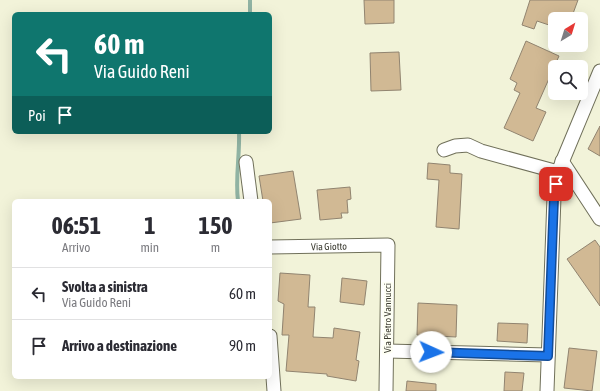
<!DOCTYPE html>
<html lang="it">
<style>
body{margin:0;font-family:"Asap Condensed",sans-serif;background:#f7f7f7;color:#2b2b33;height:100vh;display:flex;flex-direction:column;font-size:15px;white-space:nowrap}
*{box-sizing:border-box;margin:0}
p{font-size:13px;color:#7c7c81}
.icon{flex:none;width:22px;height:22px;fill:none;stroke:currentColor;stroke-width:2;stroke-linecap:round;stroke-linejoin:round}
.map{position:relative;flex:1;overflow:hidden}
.side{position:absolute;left:12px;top:199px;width:260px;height:180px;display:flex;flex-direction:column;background:#fff;border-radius:6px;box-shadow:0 4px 16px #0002}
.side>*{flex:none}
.top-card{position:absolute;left:12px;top:12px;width:260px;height:122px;border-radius:6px;box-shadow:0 4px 16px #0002;background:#0f766e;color:#fff;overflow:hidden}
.needle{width:26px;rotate:38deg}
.fabs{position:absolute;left:548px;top:12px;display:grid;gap:8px}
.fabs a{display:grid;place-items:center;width:40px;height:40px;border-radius:6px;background:#fff;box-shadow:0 4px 16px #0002;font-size:20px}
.pin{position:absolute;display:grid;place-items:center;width:34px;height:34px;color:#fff;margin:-17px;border-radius:8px;box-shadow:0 2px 6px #0006}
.me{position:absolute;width:44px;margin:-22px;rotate:92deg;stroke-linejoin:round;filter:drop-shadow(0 0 3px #0008)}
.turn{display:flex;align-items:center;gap:14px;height:84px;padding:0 16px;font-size:18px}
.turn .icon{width:52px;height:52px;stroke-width:2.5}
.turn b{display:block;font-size:28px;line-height:34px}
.then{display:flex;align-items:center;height:38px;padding:0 16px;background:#0003;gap:8px;font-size:15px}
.eta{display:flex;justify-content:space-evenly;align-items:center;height:68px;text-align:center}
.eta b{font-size:24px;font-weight:700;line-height:28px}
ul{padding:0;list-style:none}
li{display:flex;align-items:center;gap:12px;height:52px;padding:0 16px;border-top:1px solid #e1e1e2}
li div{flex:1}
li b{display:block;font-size:15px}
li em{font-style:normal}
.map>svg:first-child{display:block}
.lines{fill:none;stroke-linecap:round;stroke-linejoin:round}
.stream{stroke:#90b3a3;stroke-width:4}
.building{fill:#d1b994;stroke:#918470}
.minor-casing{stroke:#70705a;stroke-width:15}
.minor{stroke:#fff;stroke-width:13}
.route-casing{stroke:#114b97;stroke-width:10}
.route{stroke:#1a73e8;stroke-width:7}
.labels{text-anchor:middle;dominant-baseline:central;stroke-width:4;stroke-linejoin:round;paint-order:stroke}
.street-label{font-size:10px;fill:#3b3b31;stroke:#fefff4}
</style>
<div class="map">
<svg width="600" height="391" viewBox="0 0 600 391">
<rect width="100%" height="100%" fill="#f2f3d9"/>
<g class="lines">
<!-- stream -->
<g class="stream">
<path d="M 250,0 L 250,14"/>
<path d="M 238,201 C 235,178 240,155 239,132"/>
</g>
</g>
<!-- building -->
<g class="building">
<path d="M 364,0 L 394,0 L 394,23 L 365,24 Z"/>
<path d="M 530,0 L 578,0 L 571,19 L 555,19 L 555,27 L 537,21 L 534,29 L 522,25 Z"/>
<path d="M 526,41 L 559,56 L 536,108 L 546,112 L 533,141 L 504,128 L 520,93 L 514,90 L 517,83 L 510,79 Z"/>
<path d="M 399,52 L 401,90 L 371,91 L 370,53 Z"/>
<path d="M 600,126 L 600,156 L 588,149 Z"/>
<path d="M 428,163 L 450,165 L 450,173 L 462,174 L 459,229 L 436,227 L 439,180 L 427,179 Z"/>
<path d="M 293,171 L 301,219 L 270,223 L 270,201 L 263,201 L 259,176 Z"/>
<path d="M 350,187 L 351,199 L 347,200 L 348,213 L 341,213 L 342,218 L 320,220 L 317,190 Z"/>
<path d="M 595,240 L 600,247 L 600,306 L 567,259 Z"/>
<path d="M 280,273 L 310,275 L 308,307 L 315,307 L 313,337 L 333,338 L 334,328 L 360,332 L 356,360 L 359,361 L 356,381 L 327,376 L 327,374 L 286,371 L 289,335 L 282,335 L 284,304 L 278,301 Z"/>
<path d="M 342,278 L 367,281 L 364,305 L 340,302 Z"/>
<path d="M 418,303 L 457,305 L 456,337 L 417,335 Z"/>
<path d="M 498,323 L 528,324 L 527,343 L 497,341 Z"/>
<path d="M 569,348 L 597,351 L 592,391 L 564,388 Z"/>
<path d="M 505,372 L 524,373 L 522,391 L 504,391 Z"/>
<path d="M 407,381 L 436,384 L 436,391 L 406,391 Z"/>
</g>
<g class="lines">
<!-- minor casing -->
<g class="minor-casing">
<g id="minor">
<path d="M 444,150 L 455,146 L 468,145 L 481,151 L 558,172"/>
<path d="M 562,161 L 600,219"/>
<path d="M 246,162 L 251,201"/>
<path id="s1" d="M 270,247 L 388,245 L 386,391"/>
<path d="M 270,336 L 274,391"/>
<path d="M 387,351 L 548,355"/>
<path d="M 547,391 L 554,197 L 558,172 L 600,71"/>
</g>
</g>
<!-- minor -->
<use href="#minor" class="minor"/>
</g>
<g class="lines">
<!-- route casing -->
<g class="route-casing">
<path id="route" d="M 431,352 L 548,356 L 554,197 L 556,184"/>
</g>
<!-- route -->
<use href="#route" class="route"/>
</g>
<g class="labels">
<!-- street labels -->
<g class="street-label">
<text stroke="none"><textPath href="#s1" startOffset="59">Via Giotto</textPath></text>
<text transform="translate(387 318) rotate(-90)">Via Pietro Vannucci</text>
</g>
</g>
</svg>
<div class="fabs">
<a><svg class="needle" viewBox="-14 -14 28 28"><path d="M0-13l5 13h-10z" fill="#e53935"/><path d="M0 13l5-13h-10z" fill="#7c7c81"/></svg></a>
<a><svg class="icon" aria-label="search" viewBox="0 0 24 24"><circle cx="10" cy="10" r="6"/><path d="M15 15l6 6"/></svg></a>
</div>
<div class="pin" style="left:556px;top:184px;background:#d93025"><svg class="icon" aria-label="arrive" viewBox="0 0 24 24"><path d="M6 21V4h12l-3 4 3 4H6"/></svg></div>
<svg class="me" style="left:431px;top:352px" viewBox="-20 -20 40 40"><circle r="19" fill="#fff"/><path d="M0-13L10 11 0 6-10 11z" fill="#1a73e8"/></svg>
<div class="top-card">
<div class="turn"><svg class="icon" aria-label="left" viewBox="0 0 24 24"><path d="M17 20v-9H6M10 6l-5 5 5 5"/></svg><div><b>60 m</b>Via Guido Reni</div></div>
<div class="then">Poi<svg class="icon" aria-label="arrive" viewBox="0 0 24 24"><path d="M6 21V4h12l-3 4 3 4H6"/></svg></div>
</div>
<section class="side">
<div class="eta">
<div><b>06:51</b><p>Arrivo</p></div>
<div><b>1</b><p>min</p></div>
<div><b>150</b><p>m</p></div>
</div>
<ul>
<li><svg class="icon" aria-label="left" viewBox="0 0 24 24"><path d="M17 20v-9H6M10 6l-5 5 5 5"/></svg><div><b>Svolta a sinistra</b><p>Via Guido Reni</p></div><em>60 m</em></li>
<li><svg class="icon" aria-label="arrive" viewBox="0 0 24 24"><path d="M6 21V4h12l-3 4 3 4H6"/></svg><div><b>Arrivo a destinazione</b></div><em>90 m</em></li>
</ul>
</section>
</div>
